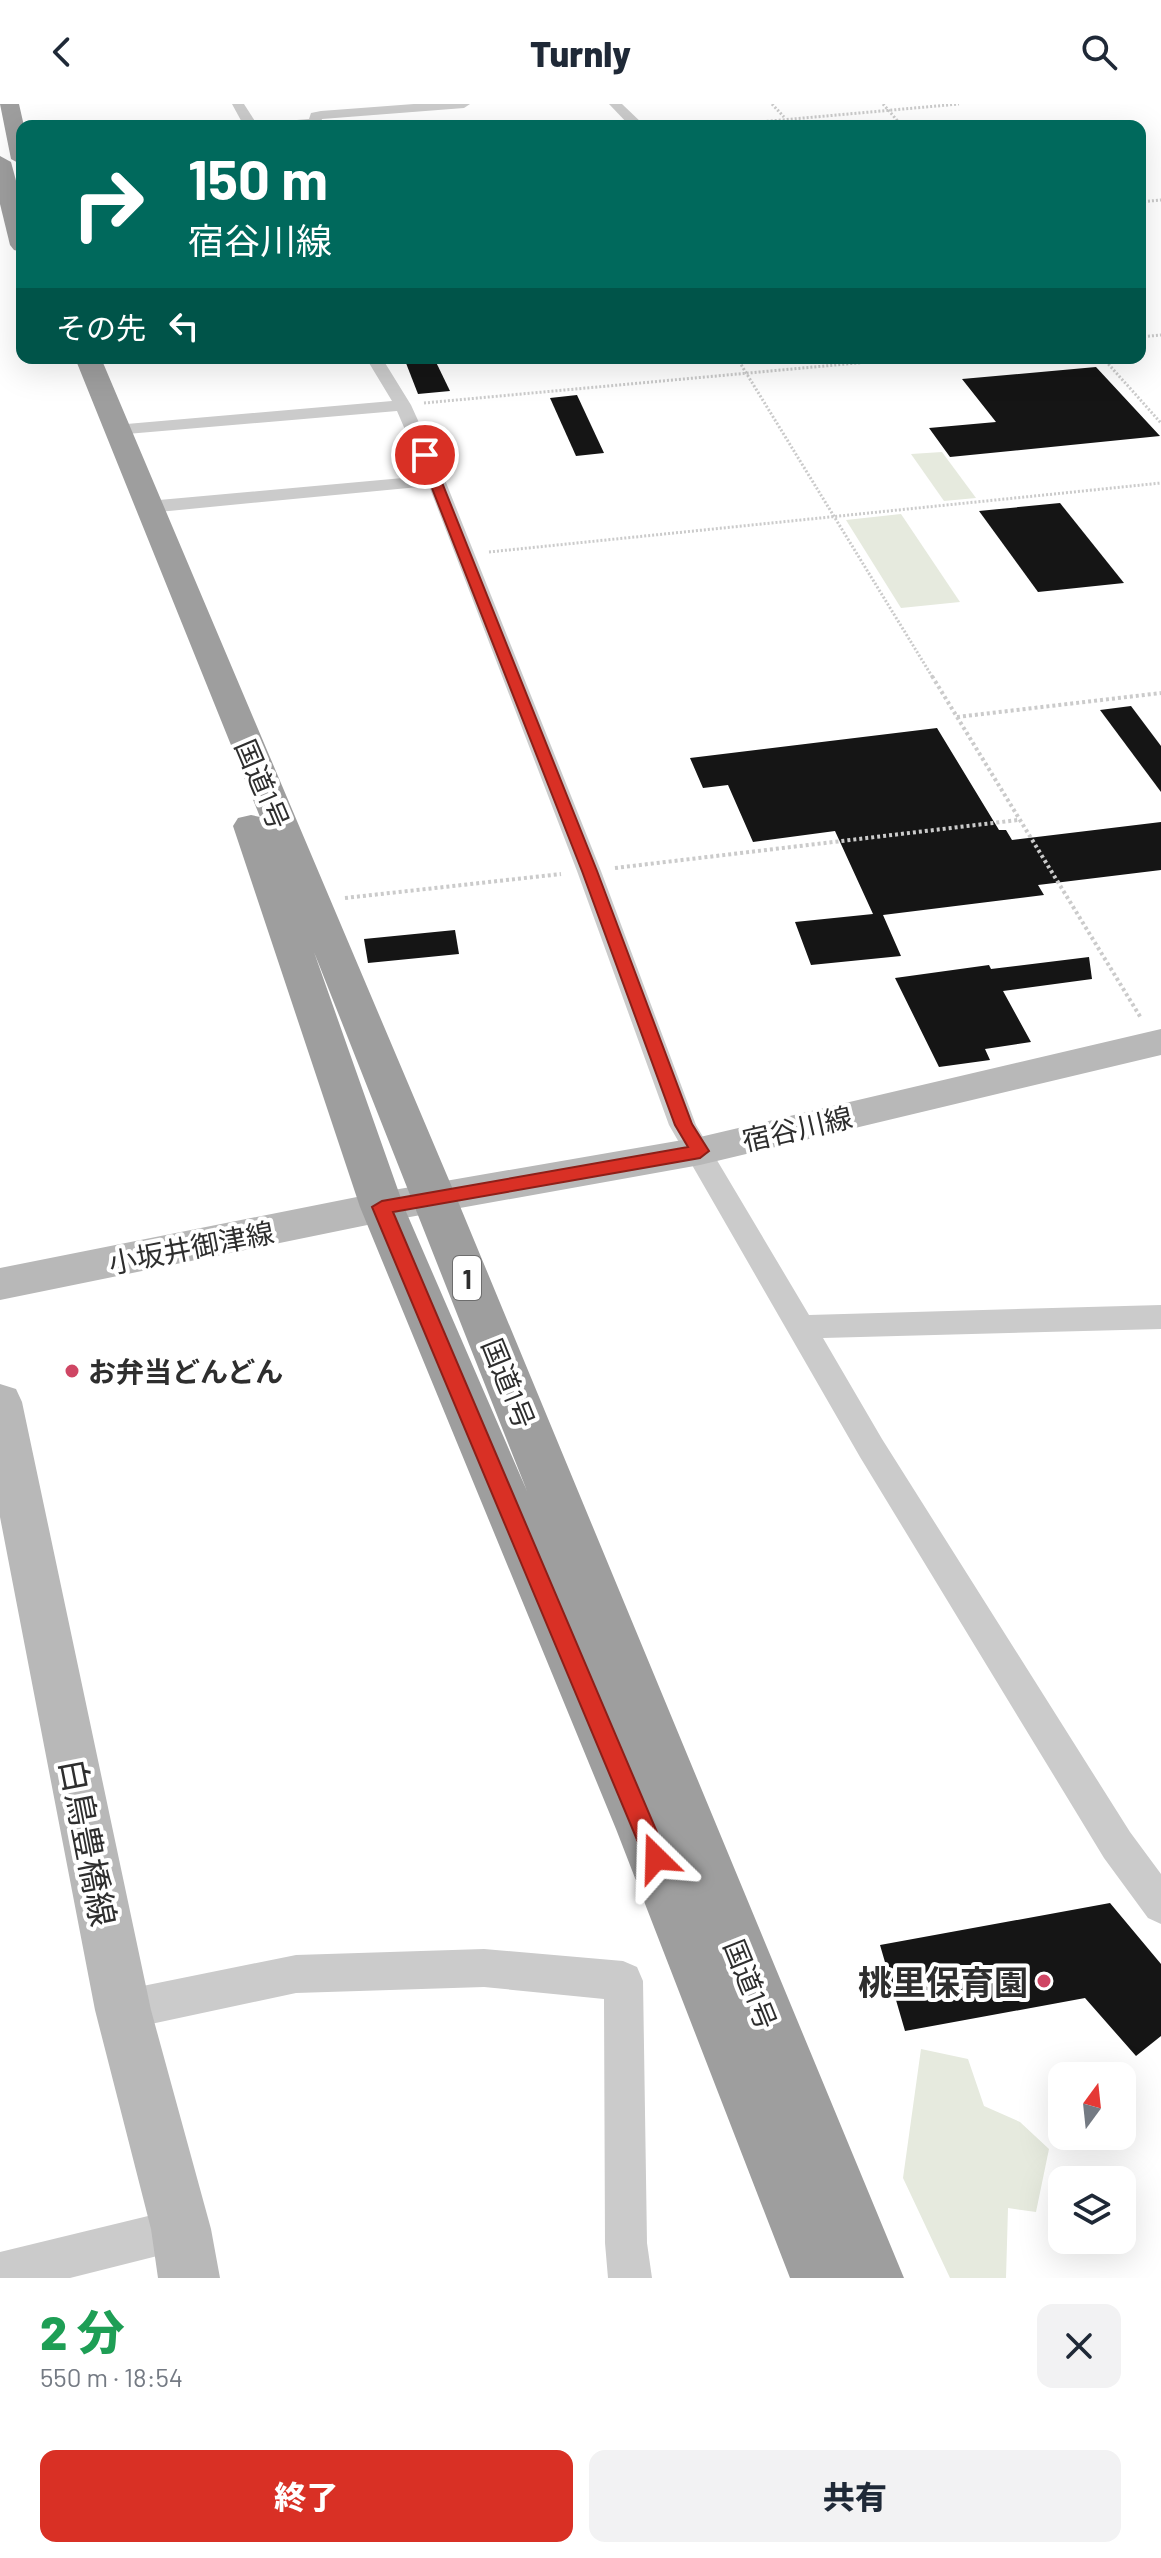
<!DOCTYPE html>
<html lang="ja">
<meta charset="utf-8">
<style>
body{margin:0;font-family:Barlow,"Noto Sans JP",sans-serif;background:#f2f2f3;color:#1f2937;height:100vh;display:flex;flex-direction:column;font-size:30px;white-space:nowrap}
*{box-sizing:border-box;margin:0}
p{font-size:26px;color:#747a83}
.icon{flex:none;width:44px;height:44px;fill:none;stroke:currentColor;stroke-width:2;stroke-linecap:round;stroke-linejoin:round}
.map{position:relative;height:2174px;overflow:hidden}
.drawer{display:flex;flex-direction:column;background:#fff;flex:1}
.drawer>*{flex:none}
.banner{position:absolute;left:16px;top:16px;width:1130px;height:244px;border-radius:16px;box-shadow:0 8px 32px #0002;background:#00695c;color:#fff;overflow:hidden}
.needle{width:52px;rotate:15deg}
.buttons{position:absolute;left:1048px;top:1958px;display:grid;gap:16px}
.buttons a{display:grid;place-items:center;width:88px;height:88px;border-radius:16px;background:#fff;box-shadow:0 8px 32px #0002;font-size:40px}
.pin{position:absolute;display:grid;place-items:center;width:68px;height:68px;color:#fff;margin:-34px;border:4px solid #fff;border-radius:50%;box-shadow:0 2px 8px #0007}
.me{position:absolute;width:88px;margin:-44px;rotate:338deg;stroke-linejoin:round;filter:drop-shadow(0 0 6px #0008)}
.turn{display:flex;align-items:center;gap:28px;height:168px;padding:0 40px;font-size:36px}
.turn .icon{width:104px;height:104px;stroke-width:2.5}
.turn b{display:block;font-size:56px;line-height:68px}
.then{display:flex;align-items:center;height:76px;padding:0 40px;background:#0003;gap:16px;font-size:30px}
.round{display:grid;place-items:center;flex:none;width:84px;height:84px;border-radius:16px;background:#f2f2f3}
.overview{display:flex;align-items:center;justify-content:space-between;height:136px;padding:0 40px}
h1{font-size:48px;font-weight:800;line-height:60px;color:#1e9e55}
.action{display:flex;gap:16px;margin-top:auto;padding:16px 40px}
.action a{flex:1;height:92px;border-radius:16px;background:#d93025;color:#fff;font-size:32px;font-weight:800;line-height:92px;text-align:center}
.action a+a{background:#f2f2f3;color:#1f2937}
header{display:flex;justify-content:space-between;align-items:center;height:104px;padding:0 40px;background:#fff;font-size:36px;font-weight:800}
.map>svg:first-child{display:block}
.green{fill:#e6eade}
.building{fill:#151515}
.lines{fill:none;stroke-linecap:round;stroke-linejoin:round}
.path-far1{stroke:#cbcbcb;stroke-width:3;stroke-dasharray:2 2;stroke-linecap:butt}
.path{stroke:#cbcbcb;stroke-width:4;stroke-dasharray:3 3;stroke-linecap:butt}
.minor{fill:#cbcbcb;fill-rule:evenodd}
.secondary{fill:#b8b8b8;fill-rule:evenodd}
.trunk{fill:#9e9e9e;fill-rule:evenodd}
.route{fill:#d93025;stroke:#8d1f18;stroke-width:2}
.poi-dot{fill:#cf4664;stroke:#fff;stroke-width:3}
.labels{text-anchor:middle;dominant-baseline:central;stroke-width:8;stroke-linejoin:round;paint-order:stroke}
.shield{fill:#fff;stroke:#6d6d6d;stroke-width:2}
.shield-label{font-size:26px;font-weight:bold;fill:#2e2e2e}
.street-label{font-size:28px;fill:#2e2e2e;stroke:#fff}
.poi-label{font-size:28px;font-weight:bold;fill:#2e2e2e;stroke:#fff;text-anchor:start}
.near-street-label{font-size:34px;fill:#2e2e2e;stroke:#fff}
.near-poi-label{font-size:34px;font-weight:bold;fill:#2e2e2e;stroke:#fff;text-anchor:end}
</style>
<header><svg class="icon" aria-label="back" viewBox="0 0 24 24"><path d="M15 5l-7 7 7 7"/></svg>Turnly<svg class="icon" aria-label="search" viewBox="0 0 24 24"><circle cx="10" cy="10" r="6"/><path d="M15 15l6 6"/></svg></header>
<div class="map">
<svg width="1161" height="2174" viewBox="0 0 1161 2174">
<rect width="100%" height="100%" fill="#fff"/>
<!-- green -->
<g class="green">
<path d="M 942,348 L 976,394 L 944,397 L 911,350 Z"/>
<path d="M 901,410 L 960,498 L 901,504 L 846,416 Z"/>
<path d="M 921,1945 L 968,1955 L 984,2002 L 1020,2018 L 1049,2045 L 1036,2108 L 1008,2104 L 1006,2174 L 950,2174 L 903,2074 Z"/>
</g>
<!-- building -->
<g class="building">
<path d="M 404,254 L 434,254 L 450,287 L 418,290 Z"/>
<path d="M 1096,263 L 1160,332 L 950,353 L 929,324 L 996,318 L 962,275 Z"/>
<path d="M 577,291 L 604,349 L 576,352 L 550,294 Z"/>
<path d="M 1060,399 L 1124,479 L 1038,488 L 979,407 Z"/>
<path d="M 1131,602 L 1161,642 L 1161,688 L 1100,606 Z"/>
<path d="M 937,624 L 999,726 L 1006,726 L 1012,736 L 1161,718 L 1161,766 L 1038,781 L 1044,791 L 883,811 L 901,852 L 811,861 L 795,818 L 873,810 L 835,727 L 753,738 L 728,681 L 703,684 L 690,654 Z"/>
<path d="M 455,826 L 459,850 L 368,859 L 364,835 Z"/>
<path d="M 1089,853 L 1092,875 L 1003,887 L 1031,938 L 985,945 L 990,956 L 939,963 L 895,874 L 989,861 L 991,865 Z"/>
<path d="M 1110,1799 L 1161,1860 L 1161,1932 L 1136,1952 L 1085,1894 L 905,1927 L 880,1841 Z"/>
</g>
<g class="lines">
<!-- path-far1 -->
<g class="path-far1">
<path d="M 772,0 L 784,13"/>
<path d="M 883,0 L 902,22"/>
<path d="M 715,22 L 959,0"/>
<path d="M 1140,98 L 1161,96"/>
<path d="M 1140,233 L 1161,231"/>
<path d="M 737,254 L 933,574"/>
<path d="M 1103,254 L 1161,319"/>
<path d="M 424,299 L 911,254"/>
<path d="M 489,448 L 1161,379"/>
</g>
<!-- path -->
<g class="path">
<path d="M 932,572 L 1141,914"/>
<path d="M 957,613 L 1161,589"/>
<path d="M 615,764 L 1018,716"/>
<path d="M 345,794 L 561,770"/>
</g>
<!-- minor -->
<g class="minor">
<path d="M 232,0 L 244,0 L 258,22 L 244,22 Z"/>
<path d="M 414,0 L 470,0 L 464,4 L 322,15 L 320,21 L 315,22 L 265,22 L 272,18 L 309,15 L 311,9 L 321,7 Z"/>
<path d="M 609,0 L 622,0 L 645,22 L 630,22 Z"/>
<path d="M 366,254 L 382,254 L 411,301 L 445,376 L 601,767 L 696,1021 L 809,1211 L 1161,1201 L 1161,1225 L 823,1234 L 882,1335 L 1130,1728 L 1161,1770 L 1161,1820 L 1148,1814 L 1104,1754 L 860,1353 L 669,1021 L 577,767 L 429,382 L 148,409 L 139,403 L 148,397 L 425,372 L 397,307 L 115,331 L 106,326 L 115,321 L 392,297 Z"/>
<path d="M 484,1845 L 623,1857 L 637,1863 L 643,1877 L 647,2139 L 652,2174 L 608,2174 L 605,2139 L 604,1895 L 484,1883 L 296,1889 L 123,1926 L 109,1920 L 103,1906 L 109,1892 L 123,1886 L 296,1851 Z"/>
<path d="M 181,2104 L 196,2110 L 202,2125 L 196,2140 L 181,2146 L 70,2174 L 0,2174 L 0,2148 Z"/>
</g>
<!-- secondary -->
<g class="secondary">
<path d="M 1161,925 L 1161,951 L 700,1061 L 382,1118 L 0,1196 L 0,1164 L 382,1088 L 700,1033 Z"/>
<path d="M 0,1280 L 16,1285 L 22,1298 L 151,1906 L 211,2125 L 220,2174 L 158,2174 L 151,2125 L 95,1906 L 0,1413 Z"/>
</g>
<!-- trunk -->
<g class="trunk">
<path d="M 0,0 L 19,0 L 24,22 L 22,22 L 22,61 L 11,55 Z"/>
<path d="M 0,52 L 11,58 L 22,99 L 22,148 L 14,146 L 10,141 L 0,100 Z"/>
<path d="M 75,254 L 101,254 L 457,1095 L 904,2174 L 790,2174 L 616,1725 L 360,1103 L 233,722 L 238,714 L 251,711 L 260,713 ZM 314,848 L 527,1387 L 404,1103 Z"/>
</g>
</g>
<!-- route -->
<path class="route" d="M 425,347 L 431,351 L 597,767 L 692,1020 L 709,1047 L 700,1054 L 393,1108 L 668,1754 L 665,1762 L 656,1765 L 648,1762 L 372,1103 L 382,1097 L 688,1043 L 675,1021 L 582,767 L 419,351 Z"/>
<!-- markers -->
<g class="poi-dot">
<circle cx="72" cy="1267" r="8"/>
<circle cx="1044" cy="1877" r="8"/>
</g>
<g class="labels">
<!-- shield labels -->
<rect class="shield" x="453" y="1152" width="28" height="44" rx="6"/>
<g class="shield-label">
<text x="467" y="1174">1</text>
</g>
<!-- street labels -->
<g class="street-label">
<text transform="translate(263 680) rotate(67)">国道1号</text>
<text transform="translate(797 1024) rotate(-13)">宿谷川線</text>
<text transform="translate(191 1143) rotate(-11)">小坂井御津線</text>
<text transform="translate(509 1279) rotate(68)">国道1号</text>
<text transform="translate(751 1880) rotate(68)">国道1号</text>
</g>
<!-- poi labels -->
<g class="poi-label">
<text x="88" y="1267">お弁当どんどん</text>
</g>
<!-- near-street labels -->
<g class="near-street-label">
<text transform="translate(89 1738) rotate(79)">白鳥豊橋線</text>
</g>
<!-- near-poi labels -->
<g class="near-poi-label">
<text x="1028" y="1877">桃里保育園</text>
</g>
</g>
</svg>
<div class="buttons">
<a><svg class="needle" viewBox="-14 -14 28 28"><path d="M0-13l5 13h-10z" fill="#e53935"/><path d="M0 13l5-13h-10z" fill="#747a83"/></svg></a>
<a><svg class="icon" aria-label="layers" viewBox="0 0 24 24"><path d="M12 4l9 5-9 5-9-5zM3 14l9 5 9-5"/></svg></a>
</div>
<div class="pin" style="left:425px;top:351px;background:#d93025"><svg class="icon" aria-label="arrive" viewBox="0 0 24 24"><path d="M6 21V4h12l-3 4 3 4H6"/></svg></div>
<svg class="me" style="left:656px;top:1754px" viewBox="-20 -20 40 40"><path d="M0-17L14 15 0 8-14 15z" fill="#d93025" stroke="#fff" stroke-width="4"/></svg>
<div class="banner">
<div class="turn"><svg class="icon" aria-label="right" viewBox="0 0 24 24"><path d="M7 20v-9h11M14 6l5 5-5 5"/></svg><div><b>150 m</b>宿谷川線</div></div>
<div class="then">その先<svg class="icon" aria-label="left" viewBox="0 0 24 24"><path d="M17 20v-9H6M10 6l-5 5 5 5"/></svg></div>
</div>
</div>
<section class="drawer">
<div class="overview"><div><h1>2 分</h1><p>550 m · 18:54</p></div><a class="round"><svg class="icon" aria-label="close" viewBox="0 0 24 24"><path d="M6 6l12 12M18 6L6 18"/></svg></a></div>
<div class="action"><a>終了</a><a>共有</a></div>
</section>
